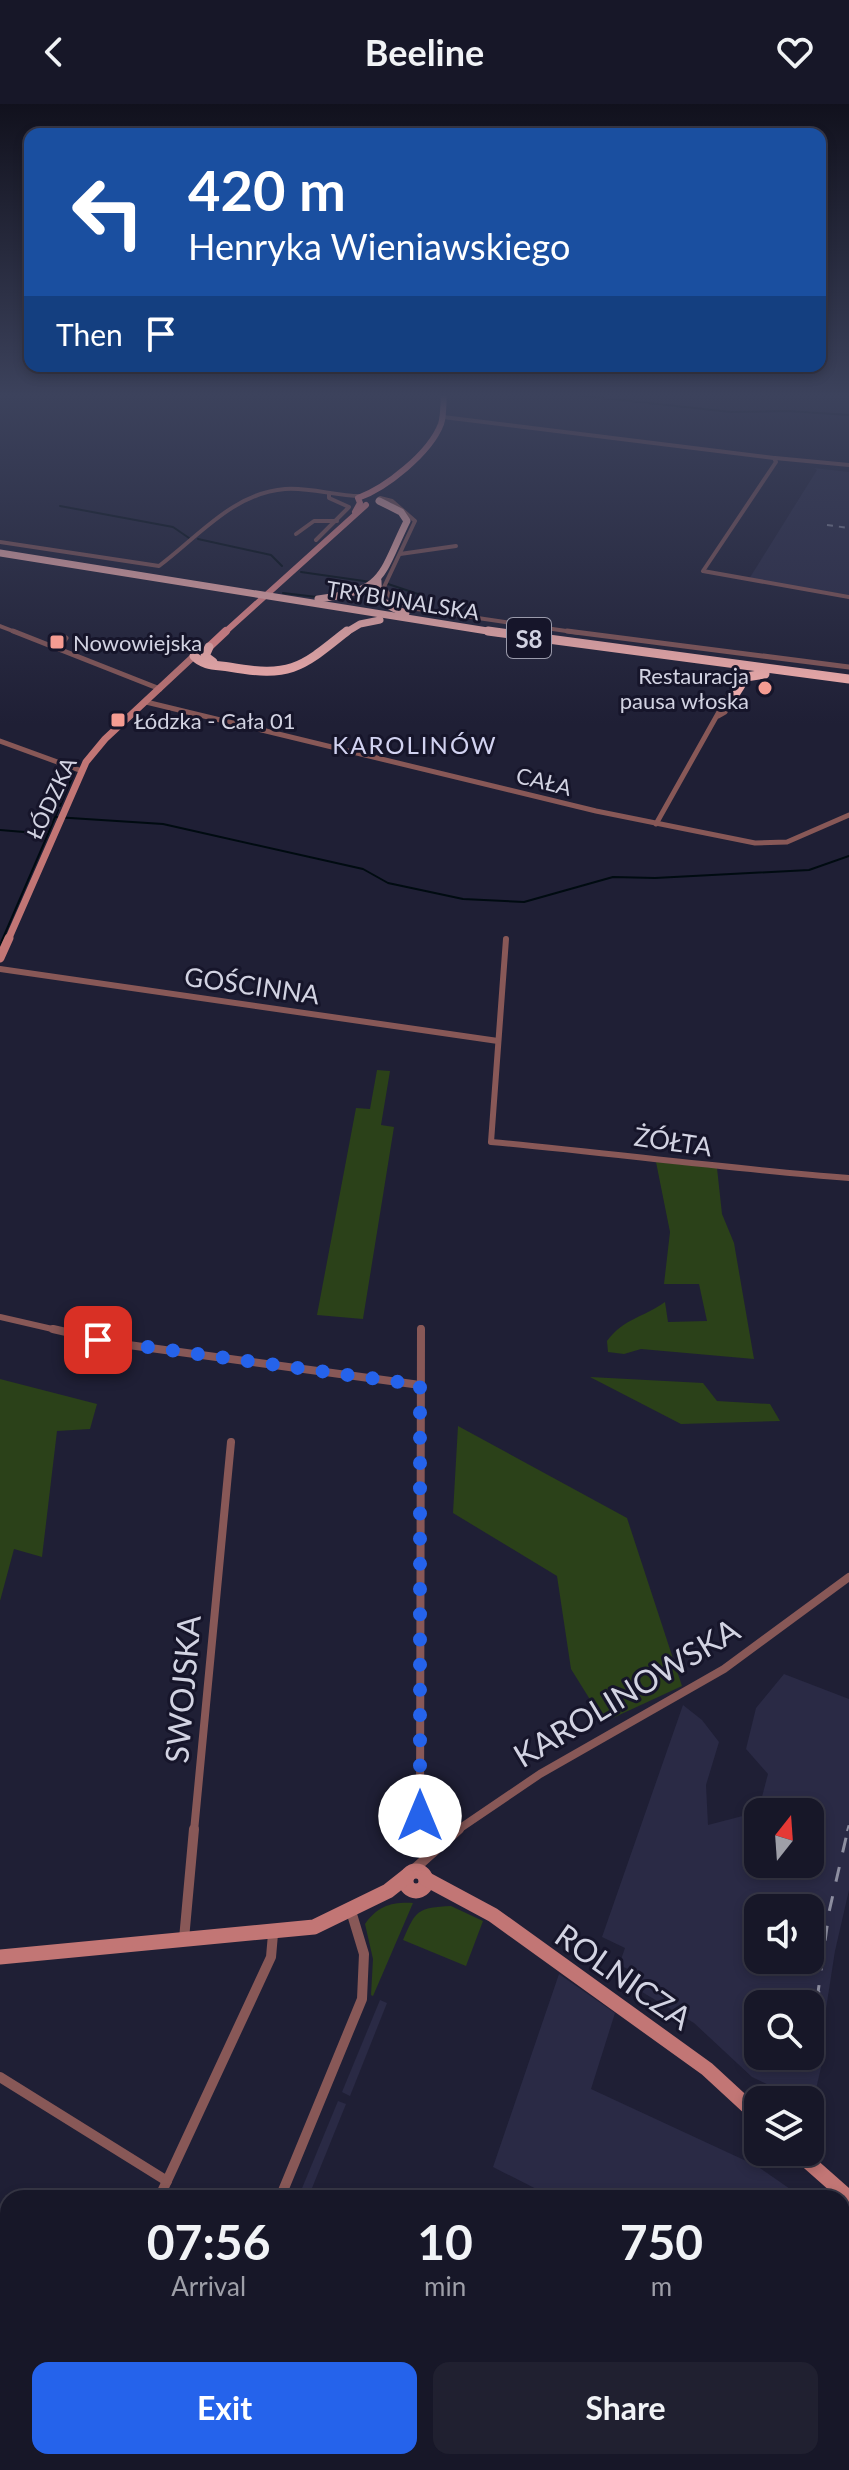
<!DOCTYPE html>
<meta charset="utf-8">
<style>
body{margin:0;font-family:Lato,sans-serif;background:#202030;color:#f1f3f6;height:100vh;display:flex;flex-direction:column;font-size:30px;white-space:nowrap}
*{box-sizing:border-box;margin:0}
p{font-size:26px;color:#9e9fa8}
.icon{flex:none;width:44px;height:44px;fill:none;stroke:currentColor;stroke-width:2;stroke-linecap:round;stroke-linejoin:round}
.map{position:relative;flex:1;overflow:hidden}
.details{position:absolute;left:0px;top:2086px;width:850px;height:280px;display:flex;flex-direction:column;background:#171728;border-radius:24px 24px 0 0;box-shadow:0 4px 12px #0003,0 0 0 2px #363645}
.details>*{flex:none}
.hud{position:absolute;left:24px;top:24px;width:802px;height:244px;border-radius:16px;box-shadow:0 4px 12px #0003,0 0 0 2px #363645;background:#1a4fa0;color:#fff;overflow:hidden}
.needle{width:52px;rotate:17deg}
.buttons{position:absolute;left:744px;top:1694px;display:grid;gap:16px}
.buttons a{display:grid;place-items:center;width:80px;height:80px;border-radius:16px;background:#171728;box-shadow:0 4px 12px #0003,0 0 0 2px #363645;font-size:40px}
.pin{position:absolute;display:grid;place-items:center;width:68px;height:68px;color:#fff;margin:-34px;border-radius:16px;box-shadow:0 4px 12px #0006}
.me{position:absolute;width:88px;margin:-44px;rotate:0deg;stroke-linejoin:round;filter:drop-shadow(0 0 6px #0008)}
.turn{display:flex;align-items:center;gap:28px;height:168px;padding:0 32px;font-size:36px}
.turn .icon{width:104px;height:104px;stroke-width:2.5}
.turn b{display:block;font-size:56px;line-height:68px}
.then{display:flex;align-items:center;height:76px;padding:0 32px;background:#0003;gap:16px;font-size:30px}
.eta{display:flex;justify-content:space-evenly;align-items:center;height:136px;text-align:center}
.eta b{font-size:48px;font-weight:700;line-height:56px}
.action{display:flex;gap:16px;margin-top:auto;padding:16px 32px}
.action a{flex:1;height:92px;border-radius:16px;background:#2563eb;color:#fff;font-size:32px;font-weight:700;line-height:92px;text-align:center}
.action a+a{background:#202030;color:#f1f3f6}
header{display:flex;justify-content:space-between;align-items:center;height:104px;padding:0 32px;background:#171728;font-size:36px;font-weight:700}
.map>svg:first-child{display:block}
.built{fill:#2a2a45;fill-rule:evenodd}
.green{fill:#2b4119}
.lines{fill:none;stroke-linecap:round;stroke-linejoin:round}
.stream{stroke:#000b11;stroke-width:2}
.street-far4{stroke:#885857;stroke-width:4}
.street-far3{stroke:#885857;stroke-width:5}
.street-far2{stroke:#885857;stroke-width:6}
.street-far1{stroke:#885857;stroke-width:8}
.street{stroke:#885857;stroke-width:10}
.secondary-far2{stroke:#c27675;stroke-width:7}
.secondary-far1{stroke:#c27675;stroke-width:9}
.secondary{stroke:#c27675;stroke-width:15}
.primary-far1{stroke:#f08d8c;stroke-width:6}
.primary{stroke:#f08d8c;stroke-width:8}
.highway-far1{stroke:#fcb4b1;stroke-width:7}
.highway{stroke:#fcb4b1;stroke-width:9}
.rail-far1{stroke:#8d8ea0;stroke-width:2;stroke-dasharray:6 6;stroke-linecap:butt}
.rail{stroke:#8d8ea0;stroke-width:3;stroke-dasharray:15 15;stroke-linecap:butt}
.route{stroke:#2563eb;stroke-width:14;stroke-dasharray:0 25.2}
.poi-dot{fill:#f59c92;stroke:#16152a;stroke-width:3}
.labels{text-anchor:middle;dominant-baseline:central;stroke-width:6;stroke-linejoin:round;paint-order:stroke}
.far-street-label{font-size:22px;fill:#d2d3e2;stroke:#16152a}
.far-poi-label{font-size:22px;fill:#d2d3e2;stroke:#16152a;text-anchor:start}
.shield{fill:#16152a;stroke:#9a9aab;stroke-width:2}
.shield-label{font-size:24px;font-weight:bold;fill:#d2d3e2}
.far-neighbourhood-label{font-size:24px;letter-spacing:2px;fill:#d2d3f1;stroke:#16152a}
.street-label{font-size:26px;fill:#d2d3e2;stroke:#16152a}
.near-street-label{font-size:32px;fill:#d2d3e2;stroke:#16152a}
</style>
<header><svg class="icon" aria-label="back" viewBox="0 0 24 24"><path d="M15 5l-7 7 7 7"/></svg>Beeline<svg class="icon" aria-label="heart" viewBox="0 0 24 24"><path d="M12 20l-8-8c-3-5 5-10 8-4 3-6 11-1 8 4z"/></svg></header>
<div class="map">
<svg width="849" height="2366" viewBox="0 0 849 2366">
<rect width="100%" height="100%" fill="#1f1f35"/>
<!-- built -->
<g class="built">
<path d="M 814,364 L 849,368 L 849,491 L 749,475 L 817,366 Z"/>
<path d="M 784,1570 L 849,1595 L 849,1786 L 835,1847 L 821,1937 L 826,1942 L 813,1998 L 804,1994 L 800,1996 L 752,1973 L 694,1919 L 627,1879 L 630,1866 L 619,1861 L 625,1844 L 602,1833 L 683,1601 L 702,1616 L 719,1638 L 706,1681 L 708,1721 L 758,1708 L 768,1670 L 746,1645 L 756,1604 ZM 810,1708 L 810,1760 L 758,1760 L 758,1708 ZM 810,1804 L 810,1856 L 758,1856 L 758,1804 ZM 810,1900 L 810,1952 L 758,1952 L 758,1900 Z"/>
<path d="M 559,1870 L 615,1909 L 591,1985 L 757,2062 L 803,2094 L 554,2094 L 493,2063 Z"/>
<path d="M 380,1896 L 387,1899 L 350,1992 L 342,1988 Z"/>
<path d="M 338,1997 L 346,2000 L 308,2094 L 298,2094 Z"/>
<path d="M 0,2170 L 8,2176 L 8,2338 L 0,2333 Z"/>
<path d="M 503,2358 L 795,2358 L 794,2366 L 501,2366 Z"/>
</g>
<!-- green -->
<g class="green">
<path d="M 377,966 L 390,967 L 381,1021 L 394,1023 L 363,1215 L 317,1211 L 356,1004 L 370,1005 Z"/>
<path d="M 656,1058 L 717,1064 L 722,1110 L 734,1139 L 754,1255 L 641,1245 L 624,1250 L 608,1248 L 607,1237 C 624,1214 643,1214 665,1198 L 668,1218 L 707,1217 L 699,1180 L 664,1180 L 670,1128 Z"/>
<path d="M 590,1273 L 703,1279 L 717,1297 L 770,1300 L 780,1317 L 681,1320 Z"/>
<path d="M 0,1275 L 97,1300 L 90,1325 L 57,1327 L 42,1453 L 14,1445 L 0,1497 Z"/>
<path d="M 458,1322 L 627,1414 L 682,1582 L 604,1618 L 571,1565 L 557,1472 L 453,1409 Z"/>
<path d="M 413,1799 L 373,1892 L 371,1891 L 373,1855 L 365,1820 C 378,1802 391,1798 413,1799 Z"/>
<path d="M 451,1802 L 483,1817 L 466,1862 L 403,1836 C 416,1805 418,1804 451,1802 Z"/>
</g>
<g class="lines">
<!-- stream -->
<g class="stream">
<path d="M 556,289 L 731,308 L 788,307 L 849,311"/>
<path d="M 60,402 L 173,423 L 189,434"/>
<path d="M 198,435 L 271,451 L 282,462"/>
<path d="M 301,468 L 371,478"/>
<path d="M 388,480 L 424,492"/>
<path d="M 283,489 L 317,493"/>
<path d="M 60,702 L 74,669"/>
<path d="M 55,713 L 163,720 L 363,765 L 388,779 L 463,795 L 524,798 L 613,773 L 655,774 L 809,766 L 849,752"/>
<path d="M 0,726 L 48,730 L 58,706"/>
<path d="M 0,841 L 48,730"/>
</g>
<!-- street-far4 -->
<g class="street-far4">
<path d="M 443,313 L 774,354 L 776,358 L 703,467 L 849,493"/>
<path d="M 775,354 L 849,361"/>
<path d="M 380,394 L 392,397 L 415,417 L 384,483 L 391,494 L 410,504 L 580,529"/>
<path d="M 296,430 L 314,417 L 337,417"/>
<path d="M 316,436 L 349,403 L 329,394 L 329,389"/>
<path d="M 0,438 L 159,462 C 198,433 233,389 285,385 C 310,383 335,392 360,392"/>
<path d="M 400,450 L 456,442"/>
<path d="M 0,522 L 18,529"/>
</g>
<!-- street-far3 -->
<g class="street-far3">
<path d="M 13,527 L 160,585"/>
<path d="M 567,527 L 849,563"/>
<path d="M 59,545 L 66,534"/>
<path d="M 146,598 L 596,707 L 755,739 L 787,738 L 849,711"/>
<path d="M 718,612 L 725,608 L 734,592"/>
<path d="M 0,637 L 82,667"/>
<path d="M 656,720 L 729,590"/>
</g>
<!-- street-far2 -->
<g class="street-far2">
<path d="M 506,835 L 491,1038 C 611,1049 729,1065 849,1074"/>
<path d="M 0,865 L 498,937"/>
<path d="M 0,1213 L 61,1227"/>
<path d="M 421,1227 L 421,1224"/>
</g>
<!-- street-far1 -->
<g class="street-far1">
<path d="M 53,1225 L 114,1239 L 420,1281"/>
<path d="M 194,1727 L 231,1338"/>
<path d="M 420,1727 L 421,1225"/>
<path d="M 456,1727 L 540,1670 L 724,1565 L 849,1473"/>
</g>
<!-- street -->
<g class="street">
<path d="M 420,1725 L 420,1736 L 430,1749"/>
<path d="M 412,1767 L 459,1725"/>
<path d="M 184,1835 L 194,1725"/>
<path d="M 0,1973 L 167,2077"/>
<path d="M 159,2094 L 271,1853 L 273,1830"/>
<path d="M 280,2094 L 362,1895 L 364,1850 L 351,1807"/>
<path d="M 0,2152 L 8,2158"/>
<path d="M 344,2358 L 357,2366"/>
<path d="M 126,2366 L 129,2358"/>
</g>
<!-- secondary-far2 -->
<path class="secondary-far2" d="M 8,836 L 86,658 L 105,635 L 194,552"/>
<!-- secondary-far1 -->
<path class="secondary-far1" d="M 0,854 L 9,834"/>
<!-- secondary -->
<g class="secondary">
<circle cx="416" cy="1777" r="10"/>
<path d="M 426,1775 L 493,1811 L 707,1965 L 758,2012"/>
<path d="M 0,1853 L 314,1823 L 388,1787 L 407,1772"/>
<path d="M 797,2048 L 849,2094"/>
</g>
<!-- primary-far1 -->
<g class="primary-far1">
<path d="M 355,408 L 360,399 L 358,394 C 386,384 430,349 441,320 C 444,311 443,299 444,289"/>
<path d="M 224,529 L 366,401"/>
</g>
<!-- primary -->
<path class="primary" d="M 209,543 L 226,527"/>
<!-- highway-far1 -->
<g class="highway-far1">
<path d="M 0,449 L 500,529"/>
<path d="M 378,477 C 377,497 389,504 406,509"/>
<path d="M 318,495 C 386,486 379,474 407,417 L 401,408 L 379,397"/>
<path d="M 345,529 L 360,520 L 380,516"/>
</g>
<!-- highway -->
<g class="highway">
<path d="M 488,527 L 849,575"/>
<path d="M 209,543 L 205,552 L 213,558"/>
<path d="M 194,552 C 203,562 216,561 229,563 C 291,574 301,564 347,527"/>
<path d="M 734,592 L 746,573 L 765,570"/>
</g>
<!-- rail-far1 -->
<g class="rail-far1">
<path d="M 827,421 L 849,424"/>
<path d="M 847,1727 L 849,1720"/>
</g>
<!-- rail -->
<g class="rail">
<path d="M 817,1896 L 829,1808 L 848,1725"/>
<path d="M 810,1926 L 819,1887"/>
<path d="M 812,1953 L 821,1915"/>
<path d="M 842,2174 L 849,2136"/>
<path d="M 842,2296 L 849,2258"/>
<path d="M 842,2331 L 849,2294"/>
<path d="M 814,2366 L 815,2358"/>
<path d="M 829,2366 L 830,2358"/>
</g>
</g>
<!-- sky -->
<linearGradient id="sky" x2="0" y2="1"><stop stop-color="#11111d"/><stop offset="0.47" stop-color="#3c425c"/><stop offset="1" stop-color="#3c425c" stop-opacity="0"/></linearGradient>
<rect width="849" height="620" fill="url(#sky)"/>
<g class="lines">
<!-- route -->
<path class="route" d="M 98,1236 L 420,1281 L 420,1712"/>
</g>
<!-- markers -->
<g class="poi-dot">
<rect x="49" y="530" width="16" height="16" rx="4"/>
<circle cx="765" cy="584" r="8"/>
<rect x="110" y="608" width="16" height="16" rx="4"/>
</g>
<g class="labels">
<!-- far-street labels -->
<g class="far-street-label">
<text transform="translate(403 496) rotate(9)">TRYBUNALSKA</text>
<text transform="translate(544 677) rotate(14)">CAŁA</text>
<text transform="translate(51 694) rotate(-65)">ŁÓDZKA</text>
</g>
<!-- far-poi labels -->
<g class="far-poi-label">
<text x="73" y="538">Nowowiejska</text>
<text x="749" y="571" text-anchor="end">Restauracja<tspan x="749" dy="25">pausa włoska</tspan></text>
<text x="134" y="616">Łódzka - Cała 01</text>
</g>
<!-- shield labels -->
<rect class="shield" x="507" y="514" width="44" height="40" rx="6"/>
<g class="shield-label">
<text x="529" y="534">S8</text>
</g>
<!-- far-neighbourhood labels -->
<g class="far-neighbourhood-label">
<text x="415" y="640">KAROLINÓW</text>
</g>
<!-- street labels -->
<g class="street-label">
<text transform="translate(252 881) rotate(8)">GOŚCINNA</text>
<text transform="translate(673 1037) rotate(8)">ŻÓŁTA</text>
</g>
<!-- near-street labels -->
<g class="near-street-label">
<text transform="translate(182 1585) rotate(-85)">SWOJSKA</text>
<text transform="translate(626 1588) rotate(-31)">KAROLINOWSKA</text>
<text transform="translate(624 1872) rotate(35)">ROLNICZA</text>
</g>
</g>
</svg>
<div class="buttons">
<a><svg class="needle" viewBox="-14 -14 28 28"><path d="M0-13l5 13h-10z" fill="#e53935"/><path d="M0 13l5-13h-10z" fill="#9e9fa8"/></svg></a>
<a><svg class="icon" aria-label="sound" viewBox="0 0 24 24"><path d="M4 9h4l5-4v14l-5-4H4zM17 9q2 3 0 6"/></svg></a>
<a><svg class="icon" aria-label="search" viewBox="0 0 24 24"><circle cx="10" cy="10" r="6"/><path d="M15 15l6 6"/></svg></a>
<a><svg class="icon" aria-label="layers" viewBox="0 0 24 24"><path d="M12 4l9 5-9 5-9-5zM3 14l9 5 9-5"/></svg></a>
</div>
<div class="pin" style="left:98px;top:1236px;background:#d93025"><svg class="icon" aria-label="arrive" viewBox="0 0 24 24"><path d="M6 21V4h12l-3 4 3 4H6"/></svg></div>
<svg class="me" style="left:420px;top:1712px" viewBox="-20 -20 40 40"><circle r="19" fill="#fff"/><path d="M0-13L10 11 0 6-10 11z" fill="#2563eb"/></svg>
<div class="hud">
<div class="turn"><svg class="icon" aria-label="left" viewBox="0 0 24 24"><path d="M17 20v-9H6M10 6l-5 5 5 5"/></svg><div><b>420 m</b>Henryka Wieniawskiego</div></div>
<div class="then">Then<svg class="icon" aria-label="arrive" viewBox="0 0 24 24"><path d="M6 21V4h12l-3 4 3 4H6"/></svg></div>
</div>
<section class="details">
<div class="eta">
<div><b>07:56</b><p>Arrival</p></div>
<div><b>10</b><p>min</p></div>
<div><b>750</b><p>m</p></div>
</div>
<div class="action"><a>Exit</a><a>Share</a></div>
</section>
</div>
